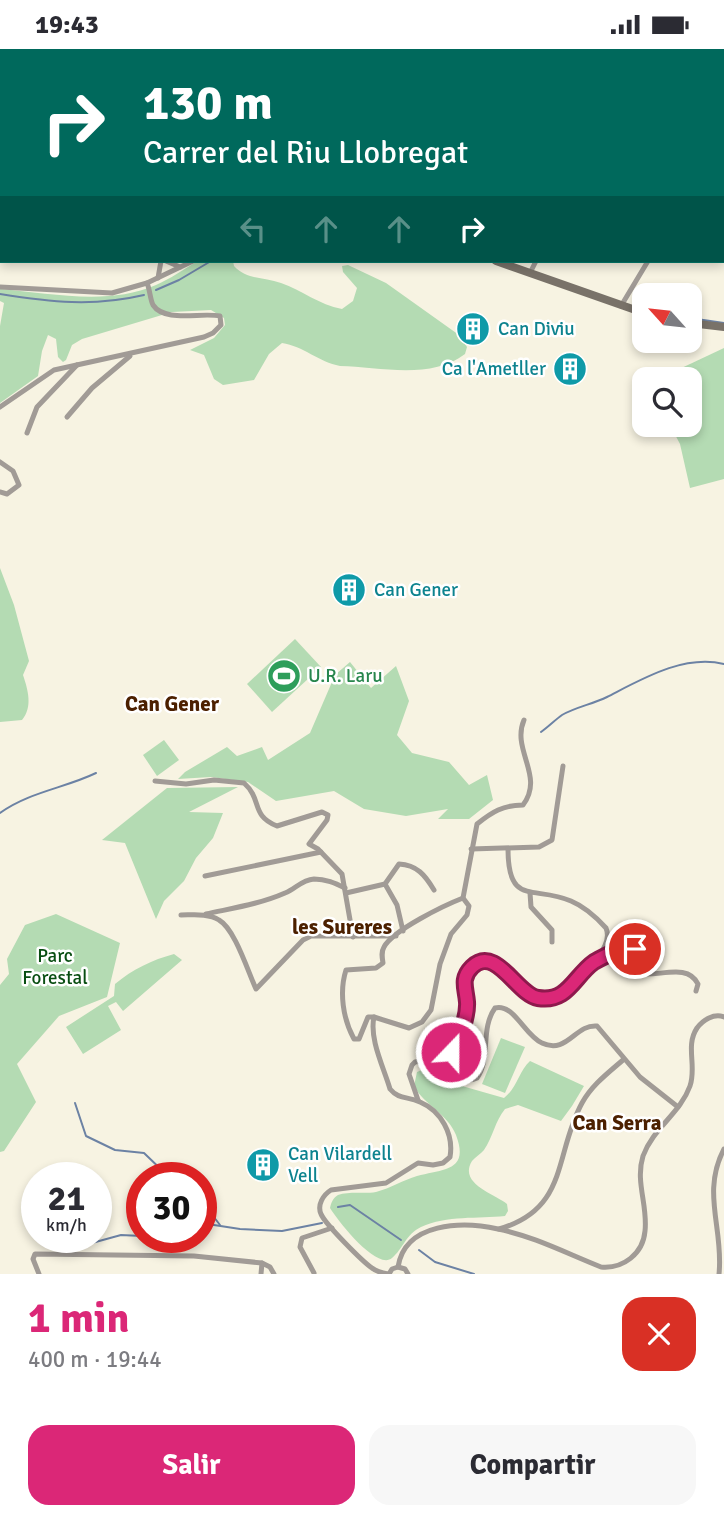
<!DOCTYPE html>
<html lang="es">
<meta charset="utf-8">
<style>
body{margin:0;font-family:Signika,sans-serif;background:#f7f7f7;color:#2b2b33;height:100vh;display:flex;flex-direction:column;font-size:26px;white-space:nowrap}
*{box-sizing:border-box;margin:0}
p{font-size:23px;color:#7c7c81}
.icon{flex:none;width:38px;height:38px;fill:none;stroke:currentColor;stroke-width:2;stroke-linecap:round;stroke-linejoin:round}
.map{position:relative;height:1225px;overflow:hidden}
.drawer{display:flex;flex-direction:column;background:#fff;flex:1}
.drawer>*{flex:none}
.top-card{position:absolute;left:0px;top:0px;width:724px;height:214px;box-shadow:0 4px 10px #0003;background:#00695c;color:#fff;overflow:hidden}
.needle{width:46px;rotate:297deg}
.fabs{position:absolute;left:632px;top:234px;display:grid;gap:14px}
.fabs a{display:grid;place-items:center;width:70px;height:70px;border-radius:14px;background:#fff;box-shadow:0 4px 10px #0003;font-size:35px}
.speed{position:absolute;left:21px;top:1113px;display:flex;gap:14px;font-size:35px;font-weight:700;text-align:center}
.speed>*{display:grid;place-content:center;width:91px;height:91px;border-radius:50%;background:#fff;box-shadow:0 4px 10px #0003;line-height:1}
.speed small{font-size:18px;font-weight:400}
.speed .limit{border:10px solid #d22;background:#fff;color:#111}
.pin{position:absolute;display:grid;place-items:center;width:60px;height:60px;color:#fff;margin:-30px;border:4px solid #fff;border-radius:50%;box-shadow:0 2px 7px #0007}
.me{position:absolute;width:77px;margin:-38px;rotate:22deg;stroke-linejoin:round;filter:drop-shadow(0 0 5px #0008)}
.turn{display:flex;align-items:center;gap:24px;height:147px;padding:0 28px;font-size:32px}
.turn .icon{width:91px;height:91px;stroke-width:2.5}
.turn b{display:block;font-size:49px;line-height:60px}
.lanes{display:flex;align-items:center;height:66px;padding:0 28px;background:#0003;justify-content:center;gap:35px;direction:ltr}
.lanes .off{opacity:.35}
.round{display:grid;place-items:center;flex:none;width:74px;height:74px;border-radius:21px;background:#f7f7f7}
.head{display:flex;align-items:center;justify-content:space-between;height:119px;padding:0 28px}
h1{font-size:42px;font-weight:800;line-height:52px;color:#db2777}
.button{display:flex;gap:14px;margin-top:auto;padding:14px 28px}
.button a{flex:1;height:80px;border-radius:21px;background:#db2777;color:#fff;font-size:28px;font-weight:800;line-height:80px;text-align:center}
.button a+a{background:#f7f7f7;color:#2b2b33}
.status{display:flex;justify-content:space-between;align-items:center;height:49px;padding:0 35px;background:#fff;direction:ltr}
.status svg{height:19px;fill:currentColor}
.map>svg:first-child{display:block}
.green{fill:#b4dbb3}
.lines{fill:none;stroke-linecap:round;stroke-linejoin:round}
.stream{stroke:#6c82a4;stroke-width:2}
.street{stroke:#a19b96;stroke-width:5}
.secondary{stroke:#797269;stroke-width:8}
.route-casing{stroke:#8e194d;stroke-width:18}
.route{stroke:#db2777;stroke-width:12}
.labels{text-anchor:middle;dominant-baseline:central;stroke-width:5;stroke-linejoin:round;paint-order:stroke}
.culture-label{font-size:19px;fill:#0d838f;stroke:#fff;text-anchor:start}
.leisure-label{font-size:19px;fill:#27864d;stroke:#fff;text-anchor:start}
.park-label{font-size:19px;fill:#094e12;stroke:#fff}
.neighbourhood-label{font-size:21px;font-weight:bold;fill:#4c2000;stroke:#fff}
</style>
<div class="status"><b>19:43</b><svg viewBox="0 0 49 12"><path d="M0 12V9h3v3zM5 12V6h3v6zM10 12V3h3v9zM15 12V0h3v12zM26 1h20v11H26zM47 4h2v5h-2z"/></svg></div>
<div class="map">
<svg width="724" height="1225" viewBox="0 0 724 1225">
<rect width="100%" height="100%" fill="#f7f3e2"/>
<!-- green -->
<g class="green">
<path d="M 0,0 L 320,0 L 323,2 L 2,2 L 0,153 Z"/>
<path d="M 198,212 L 233,212 L 234,217 C 247,231 264,228 281,234 C 302,241 319,256 342,260 L 353,252 L 357,239 L 343,223 L 342,217 L 348,216 L 386,234 L 459,286 L 467,298 L 465,305 C 432,331 379,318 340,317 C 319,313 303,297 282,294 L 269,305 L 254,331 L 223,336 L 214,330 L 204,306 L 190,301 L 214,289 L 225,276 L 224,269 L 211,261 L 172,263 L 82,290 L 72,296 L 66,311 L 63,313 L 58,308 L 56,290 L 48,286 L 42,302 L 38,327 L 0,354 L 0,277 L 4,254 L 0,252 L 0,240 C 50,244 108,257 156,236 C 170,230 184,220 198,212 Z"/>
<path d="M 724,299 L 724,430 L 690,439 L 680,395 L 670,376 L 690,376 L 690,331 L 656,331 Z"/>
<path d="M 0,519 L 14,556 L 29,612 L 23,626 C 28,641 33,658 22,671 L 0,673 Z"/>
<path d="M 295,590 L 321,618 L 272,663 L 247,635 Z"/>
<path d="M 350,613 L 371,639 L 396,617 L 409,652 L 397,686 L 412,704 L 449,713 L 469,736 L 487,726 L 493,751 L 469,770 L 438,770 L 448,760 L 406,767 L 364,760 L 334,742 L 276,752 L 248,733 L 211,728 L 178,730 L 185,723 L 227,698 L 237,707 L 262,698 L 268,711 L 310,684 L 335,626 Z"/>
<path d="M 164,691 L 179,711 L 157,727 L 143,706 Z"/>
<path d="M 238,738 L 189,763 L 223,764 L 213,789 L 196,809 L 184,832 L 164,852 L 156,870 L 125,794 L 102,791 L 167,739 Z"/>
<path d="M 56,865 L 120,894 L 107,948 L 59,967 L 17,1015 L 36,1053 L 4,1102 L 0,1103 L 0,936 L 9,925 L 7,910 L 25,876 Z"/>
<path d="M 174,905 L 182,911 L 123,962 L 116,953 L 108,957 L 121,981 L 83,1005 L 66,978 L 114,947 L 115,935 C 133,920 152,911 174,905 Z"/>
<path d="M 501,989 L 525,998 L 505,1044 L 482,1035 Z"/>
<path d="M 530,1012 L 584,1037 L 572,1057 L 561,1072 L 518,1056 L 505,1060 C 495,1072 493,1088 484,1101 C 481,1105 475,1108 472,1112 C 458,1135 495,1145 507,1155 L 508,1162 L 505,1167 C 478,1170 447,1166 421,1178 C 406,1185 403,1200 392,1209 C 377,1222 338,1172 330,1159 C 331,1154 333,1149 338,1146 C 349,1142 365,1145 376,1143 C 391,1139 403,1131 417,1127 C 442,1120 470,1123 456,1086 C 448,1065 424,1056 414,1037 L 417,1023 L 422,1021 L 432,1023 L 462,1037 L 504,1049 C 517,1039 519,1022 530,1012 Z"/>
</g>
<g class="lines">
<!-- stream -->
<g class="stream">
<path d="M 0,63 L 2,63"/>
<path d="M 156,241 L 179,231 L 211,212"/>
<path d="M 0,245 C 50,253 93,258 144,246"/>
<path d="M 633,256 L 644,259"/>
<path d="M 690,269 L 724,274"/>
<path d="M 541,683 C 548,678 555,671 562,666 C 576,658 593,655 607,648 C 642,630 684,605 724,615"/>
<path d="M 0,764 C 29,743 65,739 96,724"/>
<path d="M 75,1054 L 86,1087 L 115,1101 L 144,1104 L 170,1129"/>
<path d="M 201,1158 L 210,1163 L 220,1176"/>
<path d="M 338,1158 L 350,1156 L 401,1191"/>
<path d="M 201,1174 L 240,1180 L 282,1182 L 322,1174"/>
<path d="M 155,1188 L 171,1192 L 175,1188"/>
<path d="M 81,1197 L 121,1186 L 142,1187"/>
<path d="M 419,1201 L 435,1213 L 474,1225"/>
</g>
<!-- street -->
<g class="street">
<path d="M 723,103 L 724,104"/>
<path d="M 723,139 L 724,134"/>
<path d="M 723,186 L 724,185"/>
<path d="M 0,192 L 2,192"/>
<path d="M 166,212 L 180,218"/>
<path d="M 530,224 L 536,212"/>
<path d="M 158,229 L 161,212"/>
<path d="M 0,238 L 112,244 L 147,234 L 193,212"/>
<path d="M 621,257 L 648,212"/>
<path d="M 0,358 L 54,321 L 204,288 L 213,284 L 221,276 L 220,267 C 201,263 165,274 153,256 C 150,250 150,241 147,234"/>
<path d="M 67,368 L 92,339 L 130,307"/>
<path d="M 27,384 L 37,358 L 77,316"/>
<path d="M 0,413 L 13,422 L 19,436 L 7,445 L 0,443"/>
<path d="M 155,732 L 186,735 L 214,731 L 244,734 C 263,751 250,766 277,777 L 322,763 L 328,766 L 327,771 L 309,795 L 318,800 L 342,825 L 353,888"/>
<path d="M 471,800 L 539,798 L 552,791 L 563,717"/>
<path d="M 205,827 L 321,803"/>
<path d="M 385,835 L 397,856 L 403,882"/>
<path d="M 346,844 L 385,835 L 399,815 C 417,816 425,826 434,841"/>
<path d="M 530,844 L 531,858 L 552,881 L 552,893"/>
<path d="M 206,865 C 233,859 260,855 285,844 C 296,840 301,831 314,830 C 326,830 335,834 345,839"/>
<path d="M 181,866 C 193,866 208,864 219,871 C 235,880 248,923 256,940 L 303,891 L 311,887 L 396,887"/>
<path d="M 596,913 L 633,894 L 636,924 C 655,930 687,912 698,935 L 696,942"/>
<path d="M 374,968 L 368,968 L 359,990 L 354,990 C 343,970 339,943 346,921 L 376,919 L 383,914 C 382,908 381,903 384,898 C 393,881 445,856 463,849"/>
<path d="M 423,1011 C 438,1020 459,1038 477,1029 C 491,1009 480,980 495,959 C 514,954 525,987 542,994 C 567,1006 575,975 597,977 L 640,1028 L 678,1058"/>
<path d="M 418,1051 L 409,1025 L 412,1016 L 415,1013 L 443,1008 L 454,999 L 468,955 L 463,936 C 469,916 486,906 504,921 C 513,927 517,939 527,945 C 536,951 548,951 559,947 C 573,942 584,924 594,913 C 602,903 611,891 606,879 C 597,869 583,857 571,852 C 534,836 508,858 508,800"/>
<path d="M 499,1180 C 569,1160 554,1105 582,1054 C 592,1036 608,1024 623,1011"/>
<path d="M 398,1218 C 405,1173 463,1172 498,1180 C 533,1187 568,1205 601,1218 C 623,1220 643,1205 645,1182 C 648,1156 635,1133 643,1107 C 653,1079 680,1065 690,1037 C 697,1017 685,997 697,979 C 703,971 714,964 724,968"/>
<path d="M 314,1224 L 300,1198 L 302,1189 L 332,1179"/>
<path d="M 39,1225 L 33,1210 L 35,1205 L 194,1207 L 262,1214"/>
<path d="M 261,1225 L 262,1214 L 270,1218 L 274,1225"/>
<path d="M 388,1225 C 382,1224 377,1223 372,1219 C 363,1213 325,1175 321,1165 C 317,1156 323,1146 331,1141 L 386,1134 L 418,1114 L 433,1116 L 443,1114 L 450,1108 C 454,1085 441,1062 420,1053 C 408,1047 399,1051 390,1040 C 384,1019 369,990 374,968 L 409,979 L 422,973 L 431,961 L 440,915 L 451,885 L 467,866 L 469,857 L 463,849 L 477,775 C 492,763 503,756 523,756 C 545,727 511,701 524,671"/>
<path d="M 389,1225 L 392,1220 L 398,1218 L 405,1220 L 408,1225"/>
<path d="M 719,1225 C 724,1180 701,1144 724,1100"/>
</g>
<!-- secondary -->
<g class="secondary">
<path d="M 496,212 L 644,264"/>
<path d="M 690,274 L 724,278"/>
</g>
</g>
<g class="lines">
<!-- route casing -->
<g class="route-casing">
<path id="route" d="M 451,1003 C 459,994 468,966 467,953 C 466,939 460,930 472,918 C 496,895 517,946 538,949 C 568,954 574,927 594,913 C 606,906 620,900 633,894 L 635,900"/>
</g>
<!-- route -->
<use href="#route" class="route"/>
</g>
<!-- icons -->
<defs>
<g id="building-disc" transform="scale(1.75)"><circle r="9.5" fill="#0f9aa8" stroke="#fff"/><path d="M-4-6H4V6H1V3H-1V6H-4ZM-2.5-4.3h1.7v1.8h-1.7ZM.8-4.3h1.7v1.8H.8ZM-2.5-1h1.7V.8h-1.7ZM.8-1h1.7V.8H.8Z" fill="#fff"/></g>
<g id="stadium-disc" transform="scale(1.75)"><circle r="9.5" fill="#2e9e5b" stroke="#fff"/><path d="M0-5a6.5 5 0 1 0 0 10a6.5 5 0 1 0 0-10ZM-3.5-1.8h7v3.6h-7Z" fill="#fff"/></g>
</defs>
<g fill-rule="evenodd">
<use href="#building-disc" x="473" y="280"/>
<use href="#building-disc" x="570" y="320"/>
<use href="#building-disc" x="349" y="541"/>
<use href="#stadium-disc" x="284" y="627"/>
<use href="#building-disc" x="263" y="1116"/>
</g>
<g class="labels">
<!-- culture labels -->
<g class="culture-label">
<text x="498" y="280">Can Diviu</text>
<text x="546" y="320" text-anchor="end">Ca l'Ametller</text>
<text x="374" y="541">Can Gener</text>
<text x="288" y="1105">Can Vilardell<tspan x="288" dy="22">Vell</tspan></text>
</g>
<!-- leisure labels -->
<g class="leisure-label">
<text x="308" y="627">U.R. Laru</text>
</g>
<!-- park labels -->
<g class="park-label">
<text x="55" y="907">Parc<tspan x="55" dy="22">Forestal</tspan></text>
</g>
<!-- neighbourhood labels -->
<g class="neighbourhood-label">
<text x="172" y="655">Can Gener</text>
<text x="342" y="878">les Sureres</text>
<text x="617" y="1074">Can Serra</text>
</g>
</g>
</svg>
<div class="fabs">
<a><svg class="needle" viewBox="-14 -14 28 28"><path d="M0-13l5 13h-10z" fill="#e53935"/><path d="M0 13l5-13h-10z" fill="#7c7c81"/></svg></a>
<a><svg class="icon" aria-label="search" viewBox="0 0 24 24"><circle cx="10" cy="10" r="6"/><path d="M15 15l6 6"/></svg></a>
</div>
<div class="speed"><div>21<small>km/h</small></div><div class="limit">30</div></div>
<div class="pin" style="left:635px;top:900px;background:#d93025"><svg class="icon" aria-label="arrive" viewBox="0 0 24 24"><path d="M6 21V4h12l-3 4 3 4H6"/></svg></div>
<svg class="me" style="left:451px;top:1003px" viewBox="-20 -20 40 40"><circle r="17" fill="#db2777" stroke="#fff" stroke-width="3"/><path d="M0-11L8 9 0 5-8 9z" fill="#fff"/></svg>
<div class="top-card">
<div class="turn"><svg class="icon" aria-label="right" viewBox="0 0 24 24"><path d="M7 20v-9h11M14 6l5 5-5 5"/></svg><div><b>130 m</b>Carrer del Riu Llobregat</div></div>
<div class="lanes"><svg class="icon off" aria-label="left" viewBox="0 0 24 24"><path d="M17 20v-9H6M10 6l-5 5 5 5"/></svg><svg class="icon off" aria-label="ahead" viewBox="0 0 24 24"><path d="M12 20V5M6 11l6-6 6 6"/></svg><svg class="icon off" aria-label="ahead" viewBox="0 0 24 24"><path d="M12 20V5M6 11l6-6 6 6"/></svg><svg class="icon" aria-label="right" viewBox="0 0 24 24"><path d="M7 20v-9h11M14 6l5 5-5 5"/></svg></div>
</div>
</div>
<section class="drawer">
<div class="head"><div><h1>1 min</h1><p>400 m · 19:44</p></div><a class="round" style="background:#d93025;color:#fff"><svg class="icon" aria-label="close" viewBox="0 0 24 24"><path d="M6 6l12 12M18 6L6 18"/></svg></a></div>
<div class="button"><a>Salir</a><a>Compartir</a></div>
</section>
